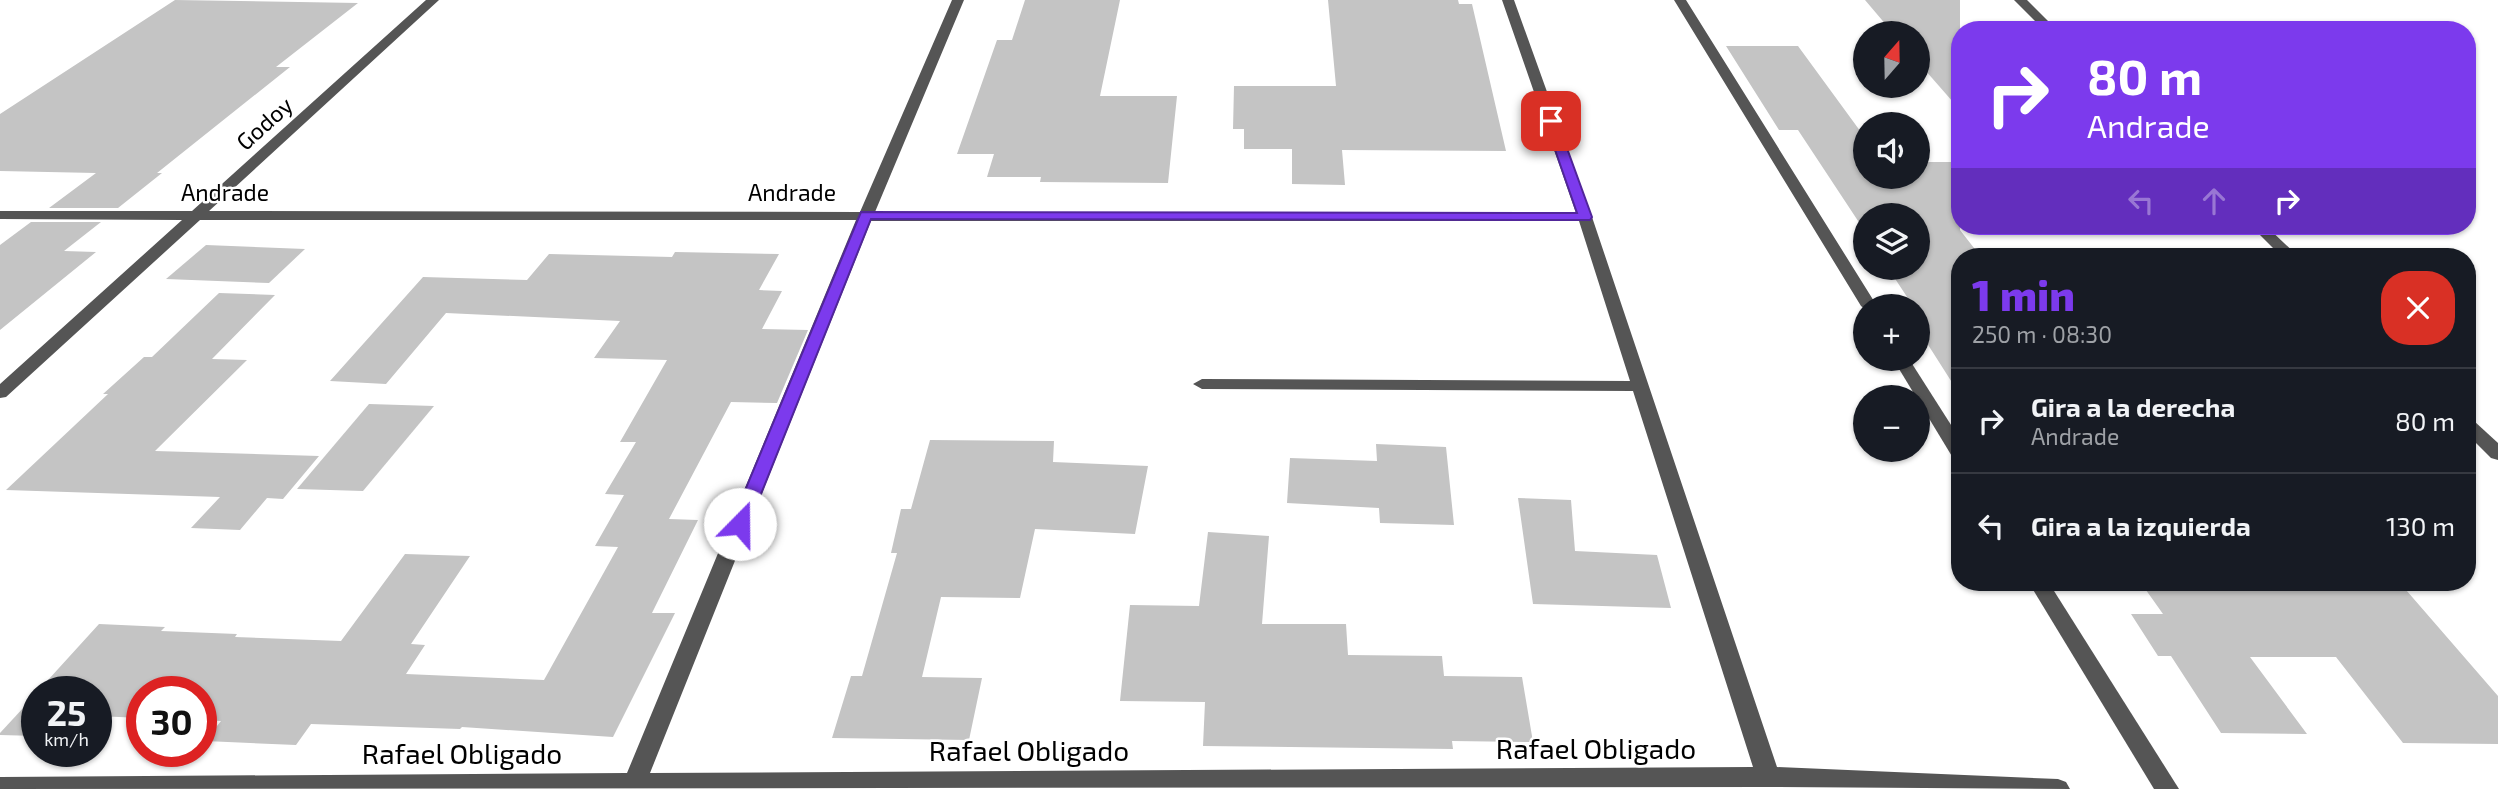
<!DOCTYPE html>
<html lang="es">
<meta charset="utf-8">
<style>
body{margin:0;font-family:"Exo 2",sans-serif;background:#242831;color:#f1f3f6;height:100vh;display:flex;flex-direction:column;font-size:26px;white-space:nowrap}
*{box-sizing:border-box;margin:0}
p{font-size:23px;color:#9ea1a6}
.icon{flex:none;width:38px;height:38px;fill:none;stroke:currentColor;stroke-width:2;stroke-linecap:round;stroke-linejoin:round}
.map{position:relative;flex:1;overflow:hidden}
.panel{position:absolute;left:1951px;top:248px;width:525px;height:343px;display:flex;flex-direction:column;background:#171b24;border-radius:28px;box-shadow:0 2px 5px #0004}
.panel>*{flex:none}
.top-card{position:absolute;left:1951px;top:21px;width:525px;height:214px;border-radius:28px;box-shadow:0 2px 5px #0004;background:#7c3aed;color:#fff;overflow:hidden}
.needle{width:46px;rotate:20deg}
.fabs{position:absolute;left:1853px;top:21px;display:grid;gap:14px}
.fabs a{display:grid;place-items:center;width:77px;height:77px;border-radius:50%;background:#171b24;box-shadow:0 2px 5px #0004;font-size:35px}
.speed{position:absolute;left:21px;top:676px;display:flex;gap:14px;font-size:35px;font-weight:700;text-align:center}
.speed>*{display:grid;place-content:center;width:91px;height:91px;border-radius:50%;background:#171b24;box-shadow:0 2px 5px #0004;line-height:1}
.speed small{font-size:18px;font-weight:400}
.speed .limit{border:10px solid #d22;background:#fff;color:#111}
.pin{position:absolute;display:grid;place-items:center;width:60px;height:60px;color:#fff;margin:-30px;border-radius:14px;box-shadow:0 4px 10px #0006}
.me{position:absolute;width:77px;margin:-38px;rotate:22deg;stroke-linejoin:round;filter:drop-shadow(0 0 5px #0008)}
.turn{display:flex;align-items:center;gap:24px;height:147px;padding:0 21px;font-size:32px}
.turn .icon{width:91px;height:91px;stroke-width:2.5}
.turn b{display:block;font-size:49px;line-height:60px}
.lanes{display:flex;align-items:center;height:66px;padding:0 21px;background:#0003;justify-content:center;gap:35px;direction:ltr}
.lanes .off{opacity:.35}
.round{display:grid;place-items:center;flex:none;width:74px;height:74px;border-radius:28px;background:#242831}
.head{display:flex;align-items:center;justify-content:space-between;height:119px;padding:0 21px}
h1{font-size:42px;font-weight:800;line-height:52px;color:#7c3aed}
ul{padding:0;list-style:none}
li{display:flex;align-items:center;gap:21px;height:105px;padding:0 21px;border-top:2px solid #363941}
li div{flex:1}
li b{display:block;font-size:26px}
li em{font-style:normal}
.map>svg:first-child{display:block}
.building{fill:#c4c4c4}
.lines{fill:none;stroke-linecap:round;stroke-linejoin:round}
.minor{fill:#555;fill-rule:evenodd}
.route{fill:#7c3aed;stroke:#51269a;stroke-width:2}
.labels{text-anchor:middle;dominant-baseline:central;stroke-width:5;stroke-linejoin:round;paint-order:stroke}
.street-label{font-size:23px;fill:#000;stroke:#fff}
.near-street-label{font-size:28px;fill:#000;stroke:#fff}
</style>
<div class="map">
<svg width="2498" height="789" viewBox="0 0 2498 789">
<rect width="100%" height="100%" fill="#fff"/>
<!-- building -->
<g class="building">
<path d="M 175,0 L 358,3 L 276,67 L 290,67 L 157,173 L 162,173 L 118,208 L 49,208 L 96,173 L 0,171 L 0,114 Z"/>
<path d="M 1025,0 L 1120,0 L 1100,96 L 1177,96 L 1168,183 L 1040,182 L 1041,177 L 987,177 L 994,154 L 957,154 L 997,40 L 1012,40 Z"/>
<path d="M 1328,0 L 1458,0 L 1459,4 L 1472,4 L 1506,151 L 1342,150 L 1345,185 L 1292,184 L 1292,149 L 1244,149 L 1244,129 L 1233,129 L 1234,86 L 1336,86 Z"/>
<path d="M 1865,0 L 1960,0 L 1960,110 L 1918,62 L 1918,33 L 1893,33 Z"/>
<path d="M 1726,46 L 1798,46 L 1866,139 L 1866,177 L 1918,177 L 1918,162 L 1960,162 L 1960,230 L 1981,257 L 1960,257 L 1960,395 L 1918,329 L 1918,306 L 1913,306 L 1888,268 L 1918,268 L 1918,215 L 1866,215 L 1866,233 L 1798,130 L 1779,130 Z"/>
<path d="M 31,222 L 101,222 L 64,251 L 96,252 L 0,330 L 0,245 Z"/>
<path d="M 206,245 L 305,249 L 269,283 L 166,279 Z"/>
<path d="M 675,252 L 779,254 L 759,290 L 782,291 L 762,329 L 808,330 L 777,403 L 731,402 L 669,519 L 698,520 L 652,613 L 675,613 L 613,737 L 462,727 L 460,729 L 311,724 L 296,745 L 205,741 L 221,721 L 201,720 L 201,691 L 142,691 L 142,718 L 96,716 L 96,691 L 38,691 L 99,624 L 165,627 L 161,631 L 237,634 L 235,637 L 341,641 L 405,554 L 470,556 L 411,644 L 425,645 L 406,674 L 544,680 L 618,547 L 595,546 L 624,495 L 605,494 L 636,442 L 620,442 L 667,360 L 594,358 L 620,321 L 446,313 L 386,384 L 330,381 L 423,277 L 527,280 L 549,254 L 672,257 Z"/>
<path d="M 219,293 L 275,295 L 212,359 L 247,360 L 155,451 L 319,456 L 283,499 L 267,498 L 240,530 L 191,528 L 220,497 L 6,490 L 108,394 L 103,394 L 144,357 L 152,357 Z"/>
<path d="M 369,404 L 434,406 L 363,491 L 297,489 Z"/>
<path d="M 930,440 L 1054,441 L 1053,462 L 1148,466 L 1135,534 L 1035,529 L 1020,598 L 941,597 L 922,677 L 982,678 L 969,740 L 832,738 L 851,676 L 862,676 L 897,553 L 891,553 L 901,509 L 911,509 Z"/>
<path d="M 1376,444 L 1446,447 L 1454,525 L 1380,523 L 1379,508 L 1287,503 L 1290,458 L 1377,461 Z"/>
<path d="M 1518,498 L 1571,500 L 1575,551 L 1657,555 L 1671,608 L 1533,604 Z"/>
<path d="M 1208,532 L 1269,536 L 1262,624 L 1346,624 L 1348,655 L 1442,656 L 1444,676 L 1522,677 L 1533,742 L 1452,741 L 1453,749 L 1203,746 L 1205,702 L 1120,701 L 1130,605 L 1199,606 Z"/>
<path d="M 2141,583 L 2400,583 L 2498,696 L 2498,744 L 2403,743 L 2336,657 L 2250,657 L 2307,734 L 2221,733 L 2171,656 L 2158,656 L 2131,614 L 2163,614 Z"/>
<path d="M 37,693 L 37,736 L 0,735 L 0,733 Z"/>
</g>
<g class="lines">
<!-- minor -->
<g class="minor">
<path d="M 426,0 L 439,0 L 209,211 L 860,212 L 952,0 L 964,0 L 875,212 L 1576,213 L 1502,0 L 1514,0 L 1592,217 L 1777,767 L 2058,779 L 2066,782 L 2070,789 L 1768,787 L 0,789 L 0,777 L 627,773 L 856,220 L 200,220 L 6,397 L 0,398 L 0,384 L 182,220 L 0,219 L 0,211 L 192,211 ZM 871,221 L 1579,221 L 1630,381 L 1202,379 L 1193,384 L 1202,389 L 1633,391 L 1753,767 L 650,773 Z"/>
<path d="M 1674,0 L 1686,0 L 1877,306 L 1866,306 L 1866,310 L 1861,306 Z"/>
<path d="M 2014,0 L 2027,0 L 2057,30 L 2044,30 Z"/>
<path d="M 2251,226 L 2266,226 L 2299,257 L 2282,257 Z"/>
<path d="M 1893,359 L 1909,359 L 1960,439 L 1960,460 L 1953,458 Z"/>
<path d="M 2468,419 L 2474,421 L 2498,443 L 2498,460 L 2491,458 L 2468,435 Z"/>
<path d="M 2029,583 L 2049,583 L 2179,789 L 2154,789 Z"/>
</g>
</g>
<!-- route -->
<path class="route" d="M 1551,117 L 1557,121 L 1592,217 L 1590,220 L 871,219 L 749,524 L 746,529 L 734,529 L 731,524 L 861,212 L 1577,213 L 1545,121 Z"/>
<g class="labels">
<!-- street labels -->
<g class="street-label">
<text transform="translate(264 123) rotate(-42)">Godoy</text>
<text x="225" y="192">Andrade</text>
<text x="792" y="192">Andrade</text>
</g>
<!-- near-street labels -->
<g class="near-street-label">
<text x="1596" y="748">Rafael Obligado</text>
<text x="1029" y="750">Rafael Obligado</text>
<text x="462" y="753">Rafael Obligado</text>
</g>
</g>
</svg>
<div class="fabs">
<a><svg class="needle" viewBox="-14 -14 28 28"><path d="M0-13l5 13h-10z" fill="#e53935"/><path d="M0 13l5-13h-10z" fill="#9ea1a6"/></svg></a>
<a><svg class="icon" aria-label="sound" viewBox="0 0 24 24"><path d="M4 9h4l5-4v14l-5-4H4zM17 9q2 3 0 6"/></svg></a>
<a><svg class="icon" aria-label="layers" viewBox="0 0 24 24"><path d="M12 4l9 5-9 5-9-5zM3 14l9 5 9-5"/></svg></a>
<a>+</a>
<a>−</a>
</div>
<div class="speed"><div>25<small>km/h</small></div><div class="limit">30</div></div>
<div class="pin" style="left:1551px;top:121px;background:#d93025"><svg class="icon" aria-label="arrive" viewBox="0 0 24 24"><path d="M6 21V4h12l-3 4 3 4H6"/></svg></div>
<svg class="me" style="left:740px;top:524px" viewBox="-20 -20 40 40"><circle r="19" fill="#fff"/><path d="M0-13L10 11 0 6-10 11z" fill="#7c3aed"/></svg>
<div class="top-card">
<div class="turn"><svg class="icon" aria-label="right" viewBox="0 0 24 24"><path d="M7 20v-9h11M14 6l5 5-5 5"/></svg><div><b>80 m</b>Andrade</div></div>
<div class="lanes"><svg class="icon off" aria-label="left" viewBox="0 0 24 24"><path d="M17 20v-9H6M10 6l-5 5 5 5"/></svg><svg class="icon off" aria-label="ahead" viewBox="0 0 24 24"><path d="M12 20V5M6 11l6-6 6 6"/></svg><svg class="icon" aria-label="right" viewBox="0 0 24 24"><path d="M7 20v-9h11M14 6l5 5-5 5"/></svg></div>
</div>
<section class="panel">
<div class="head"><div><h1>1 min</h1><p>250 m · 08:30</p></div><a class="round" style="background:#d93025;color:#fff"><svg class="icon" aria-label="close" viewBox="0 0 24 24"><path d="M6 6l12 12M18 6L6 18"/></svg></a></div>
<ul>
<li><svg class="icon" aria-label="right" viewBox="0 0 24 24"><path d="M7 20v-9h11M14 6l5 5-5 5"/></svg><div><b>Gira a la derecha</b><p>Andrade</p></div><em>80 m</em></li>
<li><svg class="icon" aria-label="left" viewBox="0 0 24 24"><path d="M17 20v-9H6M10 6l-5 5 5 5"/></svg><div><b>Gira a la izquierda</b></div><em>130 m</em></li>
</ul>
</section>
</div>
